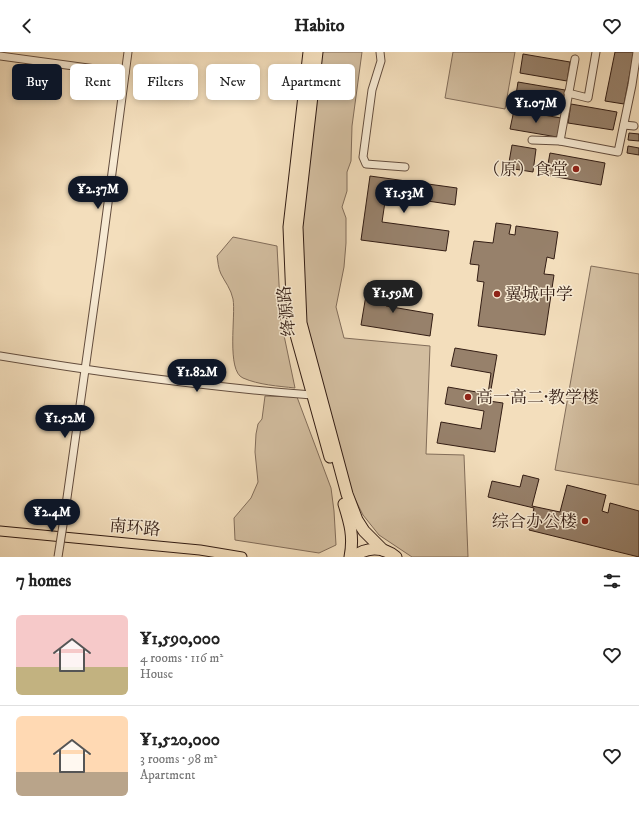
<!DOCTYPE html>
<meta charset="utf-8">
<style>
body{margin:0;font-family:"IM FELL DW Pica","Noto Serif SC",serif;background:#f6f6f6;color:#222;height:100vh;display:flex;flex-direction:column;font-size:15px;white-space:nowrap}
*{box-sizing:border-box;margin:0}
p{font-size:13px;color:#767676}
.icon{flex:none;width:22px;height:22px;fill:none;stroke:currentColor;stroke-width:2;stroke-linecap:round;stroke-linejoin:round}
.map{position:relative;height:505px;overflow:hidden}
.drawer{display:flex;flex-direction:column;background:#fff;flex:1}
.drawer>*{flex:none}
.guide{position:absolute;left:12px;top:12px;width:400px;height:36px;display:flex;gap:8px}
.price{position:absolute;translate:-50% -34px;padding:0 9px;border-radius:14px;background:#111827;color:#fff;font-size:13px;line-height:26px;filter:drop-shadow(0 1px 2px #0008)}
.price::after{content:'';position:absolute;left:50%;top:24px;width:12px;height:9px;margin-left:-6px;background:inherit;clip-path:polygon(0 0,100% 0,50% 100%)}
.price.selected{background:#222;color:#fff}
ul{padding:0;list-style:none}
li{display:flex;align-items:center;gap:12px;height:100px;padding:0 16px}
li+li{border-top:1px solid #e0e0e0}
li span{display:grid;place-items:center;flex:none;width:112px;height:80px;border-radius:6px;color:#555}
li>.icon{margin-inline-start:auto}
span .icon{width:48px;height:48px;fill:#fffc;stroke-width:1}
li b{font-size:17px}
h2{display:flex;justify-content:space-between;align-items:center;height:48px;padding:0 16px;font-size:17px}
.tag{padding:0 14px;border-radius:6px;background:#fff;box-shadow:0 2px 6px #0003;font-size:14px;line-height:36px}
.tag.selected{background:#111827;color:#fff}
header{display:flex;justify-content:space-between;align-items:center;height:52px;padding:0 16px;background:#fff;font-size:18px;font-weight:800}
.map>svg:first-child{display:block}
.green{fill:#d2bd9f;stroke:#826d5a}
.building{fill:#97816b;stroke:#331d14}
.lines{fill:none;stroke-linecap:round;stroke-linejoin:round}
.minor-casing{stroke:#634d3e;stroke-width:9}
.major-casing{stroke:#331d14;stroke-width:11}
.highway-casing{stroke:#331d14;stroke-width:13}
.minor{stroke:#f7ead3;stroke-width:7}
.major{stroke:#f3debc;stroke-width:9}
.highway{stroke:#f3debc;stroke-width:11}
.minor-bridge-casing{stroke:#634d3e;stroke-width:9;stroke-linecap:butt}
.minor-bridge{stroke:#f7ead3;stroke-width:7}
.poi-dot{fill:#8f2418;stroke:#f7ead3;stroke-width:1.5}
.labels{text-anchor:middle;stroke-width:3;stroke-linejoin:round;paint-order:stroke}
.poi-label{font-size:17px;fill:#331d14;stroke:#f7ead3;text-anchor:end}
.street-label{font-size:17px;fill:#331d14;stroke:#f7ead3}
</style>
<header><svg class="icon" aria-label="back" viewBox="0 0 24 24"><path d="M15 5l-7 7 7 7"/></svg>Habito<svg class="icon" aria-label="heart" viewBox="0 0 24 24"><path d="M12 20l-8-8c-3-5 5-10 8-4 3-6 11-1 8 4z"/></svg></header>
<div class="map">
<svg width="639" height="505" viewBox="0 0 639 505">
<rect width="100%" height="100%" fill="#f3debc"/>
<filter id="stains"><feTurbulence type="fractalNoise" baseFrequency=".005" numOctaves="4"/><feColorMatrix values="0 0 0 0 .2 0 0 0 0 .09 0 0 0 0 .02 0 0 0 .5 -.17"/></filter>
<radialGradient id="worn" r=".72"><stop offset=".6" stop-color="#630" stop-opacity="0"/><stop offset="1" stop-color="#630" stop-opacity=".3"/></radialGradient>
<!-- green -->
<g class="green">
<polygon points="321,0 362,0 352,74 351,109 347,120 347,139 342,155 346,166 346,191 344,215 336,255 344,286 430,294 426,402 464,403 468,505 412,505 379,483 363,463 350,437 303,257 300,174"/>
<polygon points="453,0 515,0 505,57 445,46"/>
<path d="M233,185L277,194L281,269L295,336C278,334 259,333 243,326C226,319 236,263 233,247C231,237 225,230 221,222C218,216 218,209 217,204Z"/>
<polygon points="591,214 639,222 639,433 555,418"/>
<polygon points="265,344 297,345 331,436 334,459 336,493 319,501 235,488 234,466 251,446 258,430 255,400 256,382 258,372 262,367"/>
</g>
<!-- building -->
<g class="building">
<polygon points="615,0 634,0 624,52 605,49"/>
<polygon points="523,2 570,10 567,29 520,21"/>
<polygon points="518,30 565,38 562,57 515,49"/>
<polygon points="571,52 617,60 613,78 568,71"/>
<polygon points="514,58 561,66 557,85 510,77"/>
<polygon points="629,81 639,82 639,89 628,88"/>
<polygon points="512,93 536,97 533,120 508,116"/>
<polygon points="628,94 639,96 639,103 627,101"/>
<polygon points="550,101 605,111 601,133 546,123"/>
<polygon points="370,124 457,136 455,153 386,143 382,170 449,179 446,199 361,188"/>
<polygon points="496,171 511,173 509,182 515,183 516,174 558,180 554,207 547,205 544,222 554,223 545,283 478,274 484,230 477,229 479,213 470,212 474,189 493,191"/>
<polygon points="368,231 389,235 386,254 433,262 430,284 361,273"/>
<polygon points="455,296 497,303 489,349 503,351 495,400 437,391 441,370 481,377 484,359 445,352 448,335 488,342 491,321 451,314"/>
<polygon points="523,423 539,427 532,454 560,460 567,433 606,443 602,459 608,461 610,451 639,459 639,505 529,478 534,456 488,445 492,429 520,435"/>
</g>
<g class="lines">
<defs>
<g id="minor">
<polyline points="380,0 381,9 372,38 363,105 366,112 405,115"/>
<polyline points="0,4 125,21"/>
<polyline points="568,41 588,46 596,0"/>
<polyline points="624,73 634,74"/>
<polyline points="532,88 560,89 618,100 632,33 637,0"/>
<polyline points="560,89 575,7"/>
<path d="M0,304C103,321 207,335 312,343"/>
<polyline points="65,460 101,204 128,0"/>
</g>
<polyline id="major" points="0,479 200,498 242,505"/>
<g id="highway">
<polyline points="309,0 289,175 293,272 330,405"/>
<polyline points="317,0 297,175 301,271 347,442 357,468 364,479 383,498"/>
<path d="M344,452C350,471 354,485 350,505"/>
<path d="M353,505C366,495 382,494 396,505"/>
</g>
</defs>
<!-- minor casing -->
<use href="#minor" class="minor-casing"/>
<!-- major casing -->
<use href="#major" class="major-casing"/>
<!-- highway casing -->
<use href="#highway" class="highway-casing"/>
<!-- minor -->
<use href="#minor" class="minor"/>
<!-- major -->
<use href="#major" class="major"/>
<!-- highway -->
<use href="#highway" class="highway"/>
<defs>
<polyline id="minor-bridge" points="58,505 65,460"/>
</defs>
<!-- minor-bridge casing -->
<use href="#minor-bridge" class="minor-bridge-casing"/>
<!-- minor-bridge -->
<use href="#minor-bridge" class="minor-bridge"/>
</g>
<!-- markers -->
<g class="poi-dot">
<circle cx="576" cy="117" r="4"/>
<circle cx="497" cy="242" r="4"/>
<circle cx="468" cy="345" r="4"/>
<circle cx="585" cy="469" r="4"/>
</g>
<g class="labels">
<!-- poi labels -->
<g class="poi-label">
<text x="568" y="123">（原）食堂</text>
<text x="505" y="248" text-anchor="start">翼城中学</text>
<text x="476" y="351" text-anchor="start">高一高二·教学楼</text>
<text x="577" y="475">综合办公楼</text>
</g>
<!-- street labels -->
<g class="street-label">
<text transform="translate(286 259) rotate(-96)" y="6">绛源路</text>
<text transform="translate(135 475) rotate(5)" y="6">南环路</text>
</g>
</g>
<rect width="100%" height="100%" filter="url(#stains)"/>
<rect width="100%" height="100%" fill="url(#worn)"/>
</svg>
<b class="price" style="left:536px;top:72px">¥1.07M</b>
<b class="price" style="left:98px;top:158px">¥2.37M</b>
<b class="price" style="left:404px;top:162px">¥1.53M</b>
<b class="price selected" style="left:393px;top:262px">¥1.59M</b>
<b class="price" style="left:197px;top:341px">¥1.82M</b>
<b class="price" style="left:65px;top:387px">¥1.52M</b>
<b class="price" style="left:52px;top:481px">¥2.4M</b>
<div class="guide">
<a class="tag selected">Buy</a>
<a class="tag">Rent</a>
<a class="tag">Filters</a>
<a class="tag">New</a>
<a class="tag">Apartment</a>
</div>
</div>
<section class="drawer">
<h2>7 homes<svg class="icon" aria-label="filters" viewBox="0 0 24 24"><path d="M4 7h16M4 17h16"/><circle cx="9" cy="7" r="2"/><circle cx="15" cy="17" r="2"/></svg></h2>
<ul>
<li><span style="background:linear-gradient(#f6c9c9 65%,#c2b280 0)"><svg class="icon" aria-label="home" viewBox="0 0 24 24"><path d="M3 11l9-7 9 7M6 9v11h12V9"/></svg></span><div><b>¥1,590,000</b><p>4 rooms · 116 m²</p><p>House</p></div><svg class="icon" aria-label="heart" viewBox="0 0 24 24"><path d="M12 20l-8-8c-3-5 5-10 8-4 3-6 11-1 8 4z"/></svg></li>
<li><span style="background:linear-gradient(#ffd9b3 70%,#b9a48a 0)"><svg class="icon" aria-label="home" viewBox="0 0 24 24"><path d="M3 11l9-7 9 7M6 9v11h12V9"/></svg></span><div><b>¥1,520,000</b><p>3 rooms · 98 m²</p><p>Apartment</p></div><svg class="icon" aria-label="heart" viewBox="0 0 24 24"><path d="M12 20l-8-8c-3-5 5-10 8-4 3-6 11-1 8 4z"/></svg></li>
</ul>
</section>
